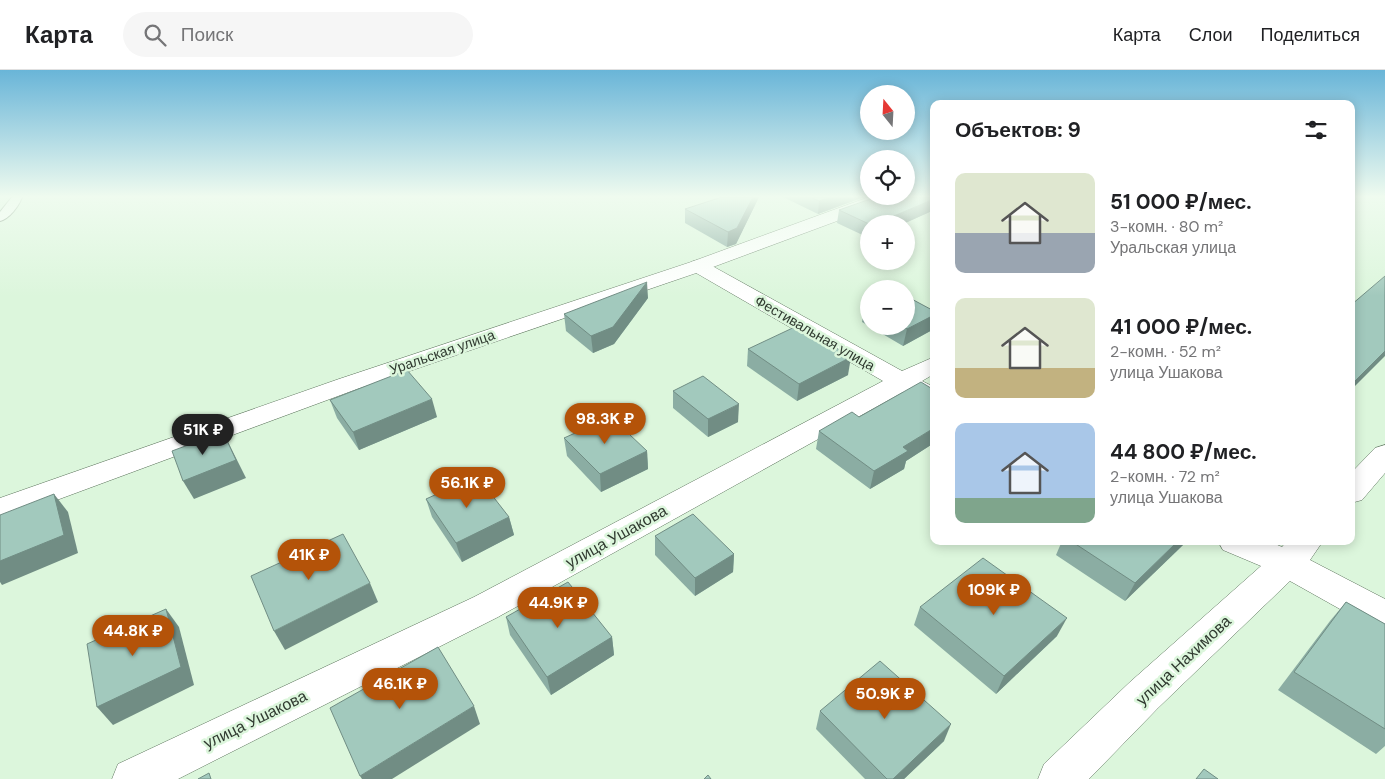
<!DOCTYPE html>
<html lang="ru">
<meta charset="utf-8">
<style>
body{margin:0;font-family:"DM Sans",sans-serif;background:#f6f6f6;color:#202124;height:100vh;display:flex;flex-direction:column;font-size:19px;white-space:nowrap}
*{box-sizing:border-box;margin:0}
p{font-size:16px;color:#757577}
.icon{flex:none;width:28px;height:28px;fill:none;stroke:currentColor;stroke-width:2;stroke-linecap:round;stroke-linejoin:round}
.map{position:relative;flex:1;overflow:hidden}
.drawer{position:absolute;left:930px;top:30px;width:425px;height:445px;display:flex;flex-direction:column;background:#fff;border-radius:10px;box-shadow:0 2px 12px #0003}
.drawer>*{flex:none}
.needle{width:32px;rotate:342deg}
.controls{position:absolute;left:860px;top:15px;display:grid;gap:10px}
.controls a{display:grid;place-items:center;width:55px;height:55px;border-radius:50%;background:#fff;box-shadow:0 2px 12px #0003;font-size:25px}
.price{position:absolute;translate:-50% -42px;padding:0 11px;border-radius:18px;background:#b45309;color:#fff;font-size:16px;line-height:32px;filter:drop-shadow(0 1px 2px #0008)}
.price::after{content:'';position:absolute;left:50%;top:30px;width:15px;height:11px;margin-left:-8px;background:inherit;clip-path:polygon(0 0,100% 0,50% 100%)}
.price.selected{background:#222;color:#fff}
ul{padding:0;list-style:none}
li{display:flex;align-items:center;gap:15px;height:125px;padding:0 25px}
li span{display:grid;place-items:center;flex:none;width:140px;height:100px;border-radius:10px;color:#555}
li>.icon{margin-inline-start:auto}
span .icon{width:60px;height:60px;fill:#fffc;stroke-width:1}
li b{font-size:21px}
h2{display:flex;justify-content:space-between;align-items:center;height:60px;padding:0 25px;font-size:21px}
header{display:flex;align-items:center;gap:30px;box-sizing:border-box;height:70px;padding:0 25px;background:#fff;border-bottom:1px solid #e0e0e0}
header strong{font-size:24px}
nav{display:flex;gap:28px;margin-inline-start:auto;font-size:18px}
.search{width:350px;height:45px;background:#f6f6f6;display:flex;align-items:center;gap:12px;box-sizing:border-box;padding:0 18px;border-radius:28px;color:#757577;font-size:19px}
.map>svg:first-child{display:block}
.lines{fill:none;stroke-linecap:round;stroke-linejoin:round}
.lane-casing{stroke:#5e755e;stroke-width:2}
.street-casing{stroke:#5e755e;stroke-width:1}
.secondary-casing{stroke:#5e755e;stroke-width:1}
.lane{fill:#fff;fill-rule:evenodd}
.street{fill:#fff;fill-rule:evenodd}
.secondary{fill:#fff;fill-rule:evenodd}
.wall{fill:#8bada3}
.shaded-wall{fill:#718d84}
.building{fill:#a2c9bd;stroke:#718d84}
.labels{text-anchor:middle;stroke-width:5;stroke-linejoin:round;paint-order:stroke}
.street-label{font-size:14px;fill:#303a30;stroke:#dcf6dc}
.near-street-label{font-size:16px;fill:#303a30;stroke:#dcf6dc}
</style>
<header>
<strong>Карта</strong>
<div class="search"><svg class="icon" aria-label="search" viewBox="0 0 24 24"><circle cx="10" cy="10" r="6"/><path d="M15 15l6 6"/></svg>Поиск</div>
<nav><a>Карта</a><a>Слои</a><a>Поделиться</a></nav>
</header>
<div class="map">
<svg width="1385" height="709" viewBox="0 0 1385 709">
<rect width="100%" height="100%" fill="#dcf6dc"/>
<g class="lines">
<defs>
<path id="lane" d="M12,127H22C19,136 9,149 0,151V142Z"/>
<g id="street">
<polygon points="698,190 705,192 902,301 934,287 934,304 922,311 934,317 934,335 903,322 498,547 178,709 112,709 118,694 474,527 883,311 691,200 688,196 691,192"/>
<polygon points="1385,375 1385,403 1362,430 1351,433 1351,403 1375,378"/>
<polygon points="1218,471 1268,471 1282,477 1287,471 1323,471 1310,490 1385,529 1385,561 1372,557 1290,511 1158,638 1089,709 1038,709 1044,694 1130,612 1261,496 1223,480"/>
</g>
<polygon id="secondary" points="869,127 894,127 891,131 705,200 357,319 0,451 0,428 339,309 691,192"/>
</defs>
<!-- lane casing -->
<use href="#lane" class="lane-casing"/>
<!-- street casing -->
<use href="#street" class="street-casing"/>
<!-- secondary casing -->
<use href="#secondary" class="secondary-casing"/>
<!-- lane -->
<use href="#lane" class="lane"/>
<!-- street -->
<use href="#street" class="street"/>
<!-- secondary -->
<use href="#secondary" class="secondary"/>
</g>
<!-- wall -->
<g class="wall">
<polygon points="783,127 864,127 818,144"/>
<polygon points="934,127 934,140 903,154 869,154 869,168 837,153 839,140"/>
<polygon points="758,129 736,174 727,177 685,153 685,139"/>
<polygon points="648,228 614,274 593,283 566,261 564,244"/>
<polygon points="869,234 869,256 862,252 865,236"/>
<polygon points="934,241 934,259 903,276 869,256 906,256"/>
<polygon points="748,279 848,305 797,331 747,296"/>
<polygon points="673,321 738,352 708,367 673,338"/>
<polygon points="330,330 437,347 359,380 337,348"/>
<polygon points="859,347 934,373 906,391 904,399 870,419 816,379 819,361"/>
<polygon points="564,368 647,381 648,399 601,422 567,386"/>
<polygon points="426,429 509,447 514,465 462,492 432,447"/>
<polygon points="655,466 734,484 733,502 695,526 655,485"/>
<polygon points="1062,471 1185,471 1183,475 1125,531 1056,485"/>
<polygon points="1346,532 1385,554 1385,676 1376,684 1278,620 1330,551"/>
<polygon points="920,537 1057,566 996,624 914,555"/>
<polygon points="506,547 612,567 614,585 551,625 510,565"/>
<polygon points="820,641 944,671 904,709 865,709 816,659"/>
</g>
<!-- shaded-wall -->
<g class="shaded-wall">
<polygon points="753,127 759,127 758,129 736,174 727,177 728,162"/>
<polygon points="831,127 864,127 818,144 819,131"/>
<polygon points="934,129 934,140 903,154 875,154"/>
<polygon points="647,212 648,228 614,274 593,283 591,266"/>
<polygon points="934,245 934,259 903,276 907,259"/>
<polygon points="1385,281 1385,286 1351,320 1351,315"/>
<polygon points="851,287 848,305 797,331 799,314"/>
<polygon points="432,329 437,347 359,380 353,362"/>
<polygon points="739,334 738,352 708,367 708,349"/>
<polygon points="934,358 934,373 906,391 904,399 870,419 874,401 903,377"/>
<polygon points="223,362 246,408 194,429 183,411"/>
<polygon points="647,381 648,399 601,422 600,404"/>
<polygon points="54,424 68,442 78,483 2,515 0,512 0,491"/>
<polygon points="509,447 514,465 462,492 456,473"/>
<polygon points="1178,471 1185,471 1183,475 1125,531 1135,513"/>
<polygon points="734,484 733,502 695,526 695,508"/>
<polygon points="370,513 378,532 285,580 274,561"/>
<polygon points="166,539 179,557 194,615 113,655 97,637"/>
<polygon points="1067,548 1057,566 996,624 1004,606"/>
<polygon points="612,567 614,585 551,625 547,607"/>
<polygon points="474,636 480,654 392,709 362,709 360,706"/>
<polygon points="951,654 944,671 904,709 893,709"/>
</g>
<!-- building -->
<g class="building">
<polygon points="722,127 753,127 737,158 728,162 685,139"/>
<polygon points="810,127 831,127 819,131"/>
<polygon points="876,127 934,127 934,129 875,154 869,154 839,140"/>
<polygon points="1385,206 1385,281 1351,315 1351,235"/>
<polygon points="647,212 613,257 591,266 564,244"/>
<polygon points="906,226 934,241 934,245 907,259 902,256 906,256"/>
<polygon points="869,234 869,238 865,236"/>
<polygon points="799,255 851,287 799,314 748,279"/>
<polygon points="407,300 432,329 353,362 330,330"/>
<polygon points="703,306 739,334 708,349 673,321"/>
<polygon points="921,312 934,320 934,358 903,377 908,381 874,401 819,361 852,342 859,347"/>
<polygon points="611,347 647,381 600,404 564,368"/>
<polygon points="223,362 236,390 183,411 172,381"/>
<polygon points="477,406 509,447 456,473 426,429"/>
<polygon points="54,424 64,465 0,491 0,445"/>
<polygon points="693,444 734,484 695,508 655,466"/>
<polygon points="343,464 370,513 274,561 251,506"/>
<polygon points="1071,471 1178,471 1135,513"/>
<polygon points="983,488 1067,548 1004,606 920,537"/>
<polygon points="568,512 612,567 547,607 506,547"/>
<polygon points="1346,532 1385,554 1385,659 1294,602"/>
<polygon points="166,539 181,597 97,637 87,574"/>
<polygon points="438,577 474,636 360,706 330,638"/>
<polygon points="880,591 951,654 893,709 887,709 820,641"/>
<polygon points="1204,699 1218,709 1196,709"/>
<polygon points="209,703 211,709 198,709"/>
<polygon points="708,705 711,709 704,709"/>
</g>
<!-- sky -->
<linearGradient id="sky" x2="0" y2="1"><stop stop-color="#69b5d8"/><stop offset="0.56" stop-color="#effbef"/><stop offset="1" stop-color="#effbef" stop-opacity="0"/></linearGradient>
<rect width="1385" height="226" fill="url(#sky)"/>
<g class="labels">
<!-- street labels -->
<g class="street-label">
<text transform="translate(815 263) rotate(30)" y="5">Фестивальная улица</text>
<text transform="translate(442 282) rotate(-19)" y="5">Уральская улица</text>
</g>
<!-- near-street labels -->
<g class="near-street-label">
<text transform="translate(616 466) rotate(-29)" y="6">улица Ушакова</text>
<text transform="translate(1183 590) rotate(-43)" y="6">улица Нахимова</text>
<text transform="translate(255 649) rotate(-26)" y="6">улица Ушакова</text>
</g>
</g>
</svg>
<div class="controls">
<a><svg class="needle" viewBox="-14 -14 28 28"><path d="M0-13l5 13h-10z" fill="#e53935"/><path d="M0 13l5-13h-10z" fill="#757577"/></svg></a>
<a><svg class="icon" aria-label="locate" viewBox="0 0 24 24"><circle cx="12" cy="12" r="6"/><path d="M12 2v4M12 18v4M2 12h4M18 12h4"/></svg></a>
<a>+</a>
<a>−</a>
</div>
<b class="price" style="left:605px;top:375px">98.3K ₽</b>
<b class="price selected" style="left:203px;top:386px">51K ₽</b>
<b class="price" style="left:467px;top:439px">56.1K ₽</b>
<b class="price" style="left:309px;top:511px">41K ₽</b>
<b class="price" style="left:994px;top:546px">109K ₽</b>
<b class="price" style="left:558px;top:559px">44.9K ₽</b>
<b class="price" style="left:133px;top:587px">44.8K ₽</b>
<b class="price" style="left:400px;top:640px">46.1K ₽</b>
<b class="price" style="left:885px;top:650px">50.9K ₽</b>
<section class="drawer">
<h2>Объектов: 9<svg class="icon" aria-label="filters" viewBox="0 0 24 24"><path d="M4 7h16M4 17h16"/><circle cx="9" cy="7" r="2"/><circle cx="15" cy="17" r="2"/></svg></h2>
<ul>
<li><span style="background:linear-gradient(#dfe7d0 60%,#9aa5b1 0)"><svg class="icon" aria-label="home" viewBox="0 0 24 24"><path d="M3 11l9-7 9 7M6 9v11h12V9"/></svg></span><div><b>51 000 ₽/мес.</b><p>3-комн. · 80 m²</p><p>Уральская улица</p></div></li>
<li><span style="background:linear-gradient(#dfe7d0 70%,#c2b280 0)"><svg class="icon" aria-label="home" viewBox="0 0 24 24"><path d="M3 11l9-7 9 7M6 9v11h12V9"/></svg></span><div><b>41 000 ₽/мес.</b><p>2-комн. · 52 m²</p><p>улица Ушакова</p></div></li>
<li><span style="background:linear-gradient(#a9c7e8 75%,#7fa58c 0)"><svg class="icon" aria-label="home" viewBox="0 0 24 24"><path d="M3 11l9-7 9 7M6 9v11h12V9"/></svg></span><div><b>44 800 ₽/мес.</b><p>2-комн. · 72 m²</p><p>улица Ушакова</p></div></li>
</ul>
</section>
</div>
